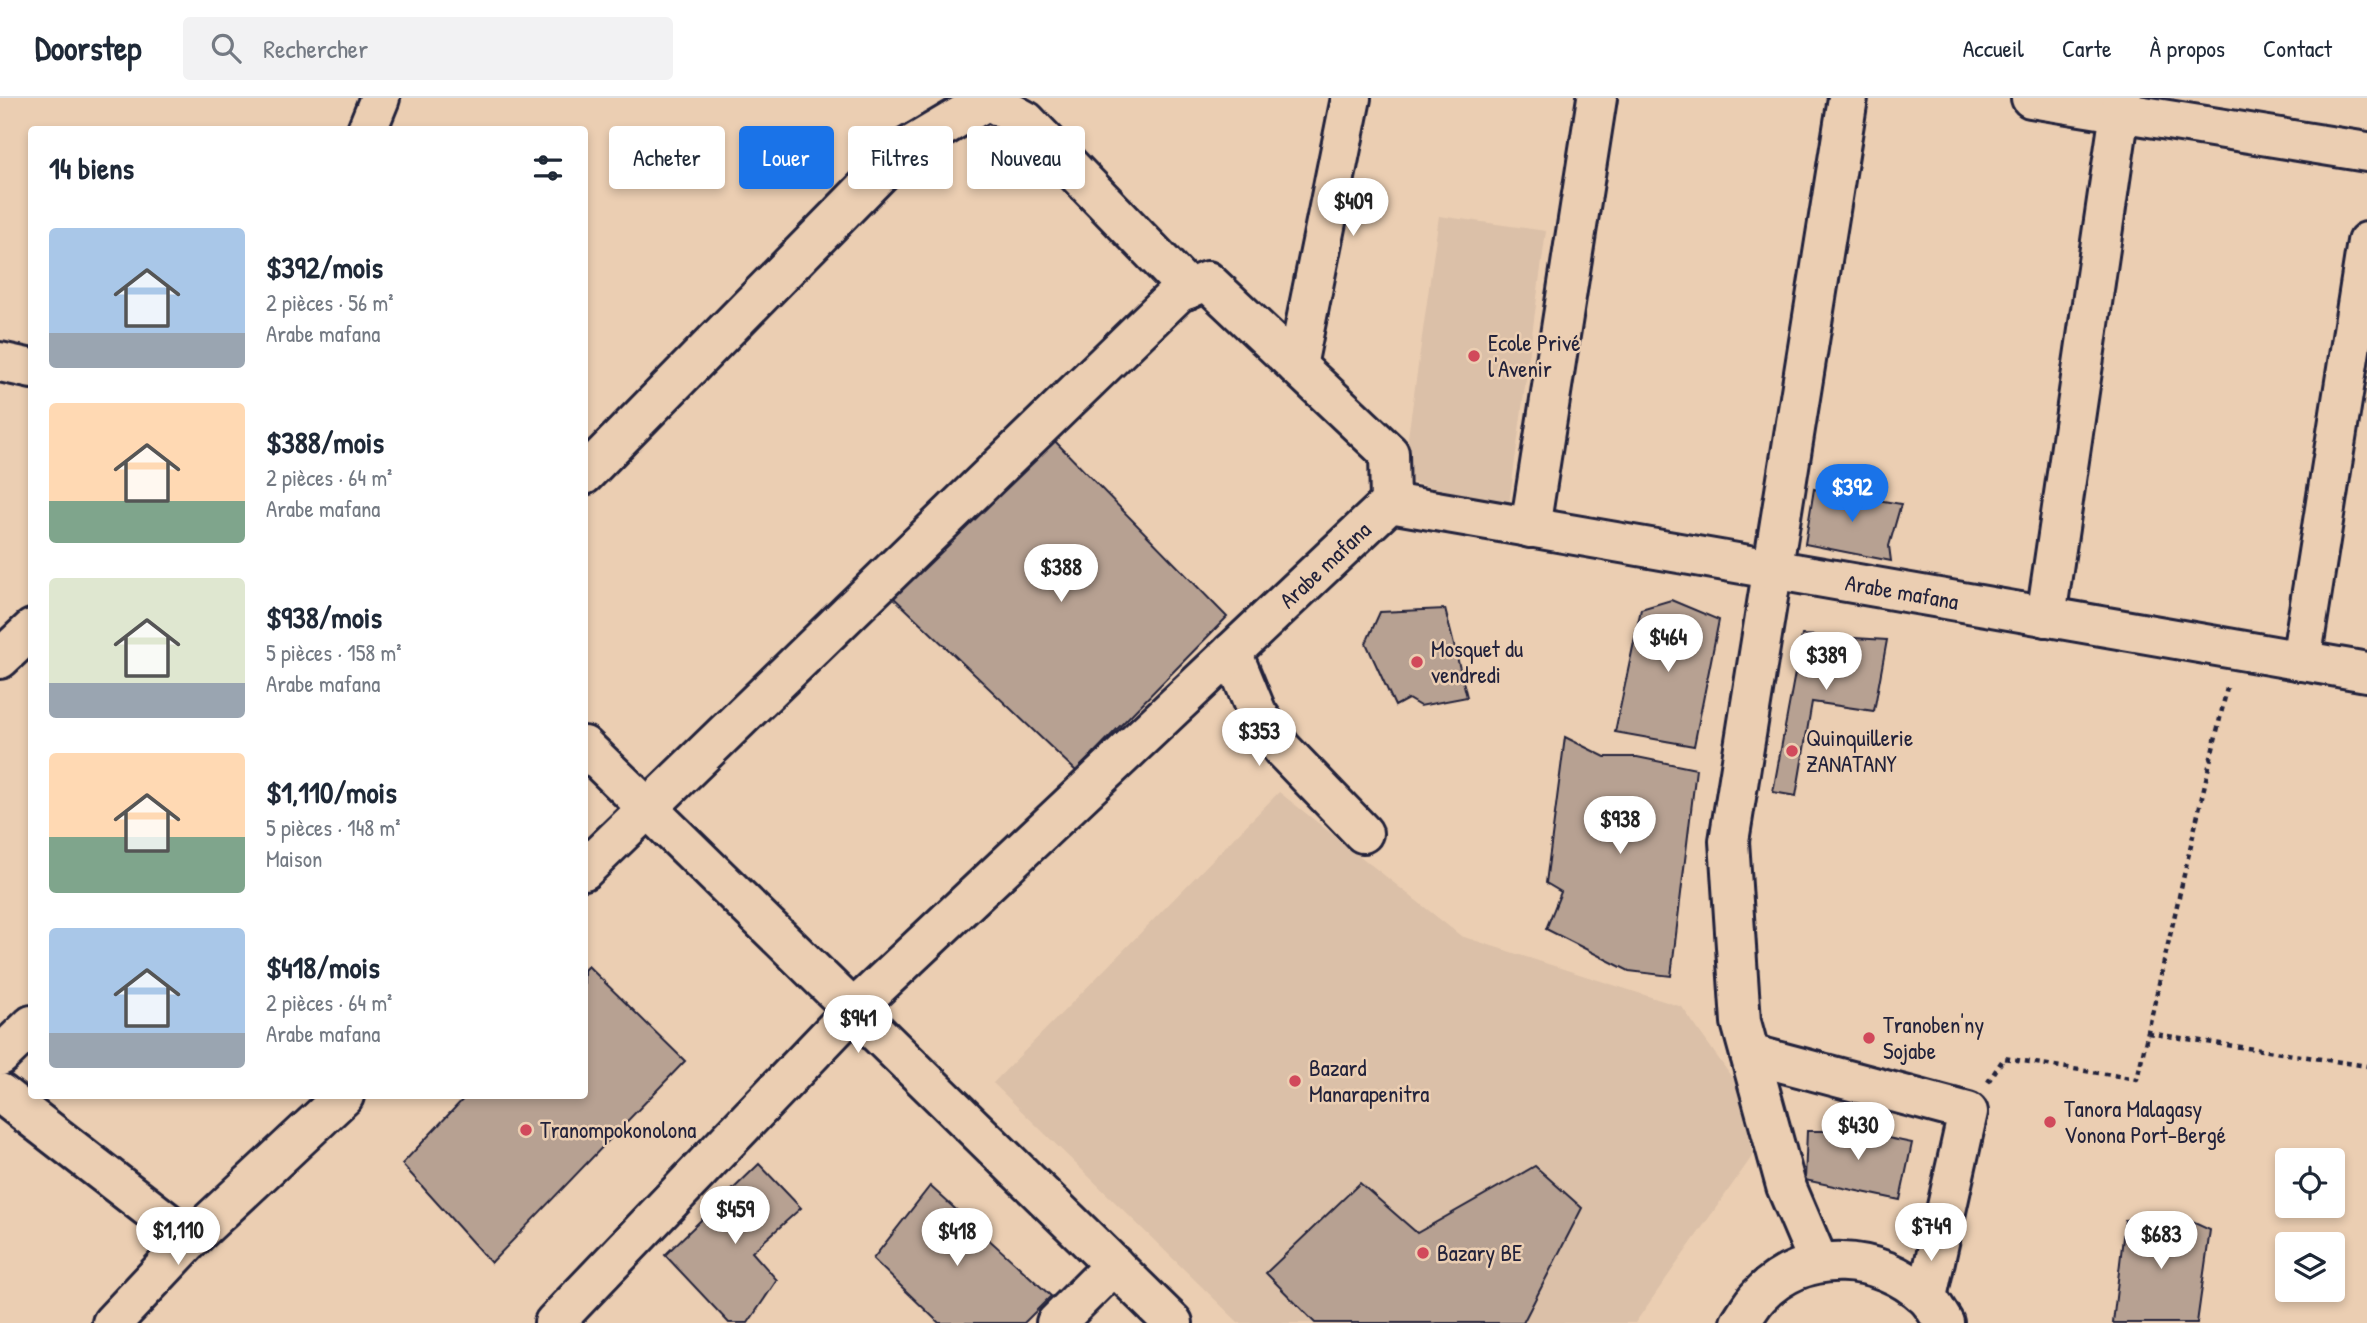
<!DOCTYPE html>
<html lang="fr">
<meta charset="utf-8">
<style>
body{margin:0;font-family:"Patrick Hand",sans-serif;background:#f2f2f3;color:#1f2937;height:100vh;display:flex;flex-direction:column;font-size:26px;white-space:nowrap}
*{box-sizing:border-box;margin:0}
p{font-size:23px;color:#747a83}
.icon{flex:none;width:38px;height:38px;fill:none;stroke:currentColor;stroke-width:2;stroke-linecap:round;stroke-linejoin:round}
.map{position:relative;flex:1;overflow:hidden}
.side{position:absolute;left:28px;top:28px;width:560px;height:973px;display:flex;flex-direction:column;background:#fff;border-radius:7px;box-shadow:0 4px 10px #0003}
.side>*{flex:none}
.banner{position:absolute;left:609px;top:28px;width:665px;height:63px;display:flex;gap:14px}
.tools{position:absolute;left:2275px;top:1050px;display:grid;gap:14px}
.tools a{display:grid;place-items:center;width:70px;height:70px;border-radius:7px;background:#fff;box-shadow:0 4px 10px #0003;font-size:35px}
.price{position:absolute;translate:-50% -60px;padding:0 16px;border-radius:24px;background:#fff;color:#222;font-size:23px;line-height:46px;filter:drop-shadow(0 2px 4px #0008)}
.price::after{content:'';position:absolute;left:50%;top:42px;width:21px;height:16px;margin-left:-10px;background:inherit;clip-path:polygon(0 0,100% 0,50% 100%)}
.price.active{background:#1a73e8;color:#fff}
ul{padding:0;list-style:none}
li{display:flex;align-items:center;gap:21px;height:175px;padding:0 21px}
li span{display:grid;place-items:center;flex:none;width:196px;height:140px;border-radius:7px;color:#555}
li>.icon{margin-inline-start:auto}
span .icon{width:84px;height:84px;fill:#fffc;stroke-width:1}
li b{font-size:30px}
h2{display:flex;justify-content:space-between;align-items:center;height:84px;padding:0 21px;font-size:30px}
.tag{padding:0 24px;border-radius:7px;background:#fff;box-shadow:0 4px 10px #0003;font-size:24px;line-height:63px}
.tag.active{background:#1a73e8;color:#fff}
header{display:flex;align-items:center;gap:42px;box-sizing:border-box;height:98px;padding:0 35px;background:#fff;border-bottom:2px solid #e0e1e3}
header strong{font-size:33px}
nav{display:flex;gap:38px;margin-inline-start:auto;font-size:24px}
.search{width:490px;height:63px;background:#f2f2f3;display:flex;align-items:center;gap:18px;box-sizing:border-box;padding:0 24px;border-radius:7px;color:#747a83;font-size:26px}
.map>svg:first-child{display:block}
.built{fill:#dbc0a8}
.building{fill:#b7a192;stroke:#22223b;stroke-width:2}
.lines{fill:none;stroke-linecap:round;stroke-linejoin:round}
.street-casing{stroke:#22223b;stroke-width:44}
.path{stroke:#22223b;stroke-width:4.5;stroke-dasharray:5 5;stroke-linecap:butt}
.street{stroke:#ebceb2;stroke-width:38}
.poi-dot{fill:#d1495b;stroke:#ebceb2;stroke-width:2.5}
.labels{text-anchor:middle;stroke-width:5;stroke-linejoin:round;paint-order:stroke}
.poi-label{font-size:23px;fill:#22223b;stroke:#ebceb2;text-anchor:start}
.street-label{font-size:23px;fill:#22223b;stroke:#ebceb2}
</style>
<header>
<strong>Doorstep</strong>
<div class="search"><svg class="icon" aria-label="search" viewBox="0 0 24 24"><circle cx="10" cy="10" r="6"/><path d="M15 15l6 6"/></svg>Rechercher</div>
<nav><a>Accueil</a><a>Carte</a><a>À propos</a><a>Contact</a></nav>
</header>
<div class="map">
<svg width="2367" height="1225" viewBox="0 0 2367 1225">
<rect width="100%" height="100%" fill="#ebceb2"/>
<filter id="ink" filterUnits="userSpaceOnUse"><feTurbulence type="fractalNoise" baseFrequency=".0143" numOctaves="2"/><feDisplacementMap in="SourceGraphic" scale="14" xChannelSelector="R" yChannelSelector="G"/><feConvolveMatrix kernelMatrix="1 2 1 2 8 2 1 2 1" color-interpolation-filters="sRGB"/></filter>
<g filter="url(#ink)">
<!-- built -->
<g class="built">
<polygon points="1439,118 1546,133 1509,407 1402,382"/>
<polygon points="1279,694 1461,838 1682,909 1770,1033 1635,1225 1239,1225 993,985"/>
</g>
<!-- building -->
<g class="building">
<polygon points="1049,337 1227,519 1076,673 893,499"/>
<polygon points="1814,391 1901,406 1889,448 1891,463 1805,446"/>
<polygon points="1671,502 1719,522 1694,648 1615,634 1641,511"/>
<polygon points="1445,511 1467,599 1420,608 1408,601 1395,608 1366,545 1380,514"/>
<polygon points="1802,537 1887,542 1874,613 1812,604 1796,698 1773,694"/>
<polygon points="1565,639 1605,659 1637,659 1696,671 1671,878 1629,873 1546,831 1561,794 1546,785"/>
<polygon points="588,868 685,963 491,1165 402,1066 466,998 584,998 584,872"/>
<polygon points="1807,1033 1854,1033 1912,1045 1900,1102 1805,1082"/>
<polygon points="759,1066 801,1110 752,1154 777,1182 748,1225 729,1225 665,1157"/>
<polygon points="1535,1068 1582,1110 1523,1225 1315,1225 1266,1175 1360,1085 1417,1135"/>
<polygon points="930,1088 1051,1198 1024,1225 939,1225 873,1161"/>
<polygon points="2177,1117 2210,1132 2197,1225 2113,1225 2125,1122"/>
</g>
<g class="lines">
<defs>
<g id="street">
<polyline points="2031,0 2367,54"/>
<polyline points="367,32 380,0"/>
<polyline points="0,264 32,271"/>
<polyline points="1297,268 1351,0"/>
<polyline points="584,377 902,53 988,2 1026,23 1188,191"/>
<polyline points="1530,430 1597,0"/>
<polyline points="2046,519 2122,0"/>
<polyline points="1232,554 1257,615 1282,651 1363,735"/>
<polyline points="0,561 32,531"/>
<polyline points="2301,563 2367,144"/>
<polyline points="584,648 1173,1225"/>
<polyline points="584,772 1178,195 1207,183 1389,355 1390,405"/>
<polyline points="1750,956 1968,1014 1927,1199"/>
<polyline points="0,958 32,927"/>
<polyline points="0,995 190,1142 344,998"/>
<polyline points="1818,1163 1786,1088 1741,924 1729,743 1848,0"/>
<polyline points="112,1225 190,1142"/>
<polyline points="554,1225 854,911 1390,405 2367,574"/>
<polyline points="1056,1225 1114,1167"/>
<path d="M1740,1225C1746,1216 1752,1205 1759,1198C1804,1150 1879,1155 1925,1198C1933,1205 1938,1216 1944,1225"/>
</g>
</defs>
<!-- street casing -->
<use href="#street" class="street-casing"/>
<!-- path -->
<g class="path">
<polyline points="2148,935 2367,968"/>
<polyline points="1988,984 2004,960 2137,981 2227,590"/>
</g>
<!-- street -->
<use href="#street" class="street"/>
</g>
</g>
<!-- markers -->
<g class="poi-dot">
<circle cx="1474" cy="258" r="7"/>
<circle cx="1417" cy="564" r="7"/>
<circle cx="1792" cy="653" r="7"/>
<circle cx="1869" cy="940" r="7"/>
<circle cx="1295" cy="983" r="7"/>
<circle cx="2050" cy="1024" r="7"/>
<circle cx="526" cy="1032" r="7"/>
<circle cx="1423" cy="1155" r="7"/>
</g>
<g class="labels">
<!-- poi labels -->
<g class="poi-label">
<text x="1488" y="253">Ecole Privé<tspan x="1488" dy="26">l'Avenir</tspan></text>
<text x="1431" y="559">Mosquet du<tspan x="1431" dy="26">vendredi</tspan></text>
<text x="1806" y="648">Quinquillerie<tspan x="1806" dy="26">ZANATANY</tspan></text>
<text x="1883" y="935">Tranoben'ny<tspan x="1883" dy="26">Sojabe</tspan></text>
<text x="1309" y="978">Bazard<tspan x="1309" dy="26">Manarapenitra</tspan></text>
<text x="2064" y="1019">Tanora Malagasy<tspan x="2064" dy="26">Vonona Port-Bergé</tspan></text>
<text x="540" y="1040">Tranompokonolona</text>
<text x="1437" y="1163">Bazary BE</text>
</g>
<!-- street labels -->
<g class="street-label">
<text transform="translate(1325 467) rotate(-43)" y="8">Arabe mafana</text>
<text transform="translate(1902 494) rotate(10)" y="8">Arabe mafana</text>
</g>
</g>
</svg>
<div class="tools">
<a><svg class="icon" aria-label="locate" viewBox="0 0 24 24"><circle cx="12" cy="12" r="6"/><path d="M12 2v4M12 18v4M2 12h4M18 12h4"/></svg></a>
<a><svg class="icon" aria-label="layers" viewBox="0 0 24 24"><path d="M12 4l9 5-9 5-9-5zM3 14l9 5 9-5"/></svg></a>
</div>
<b class="price" style="left:1353px;top:140px">$409</b>
<b class="price active" style="left:1852px;top:426px">$392</b>
<b class="price" style="left:1061px;top:506px">$388</b>
<b class="price" style="left:1668px;top:576px">$464</b>
<b class="price" style="left:1826px;top:594px">$389</b>
<b class="price" style="left:1259px;top:670px">$353</b>
<b class="price" style="left:1620px;top:758px">$938</b>
<b class="price" style="left:858px;top:957px">$941</b>
<b class="price" style="left:1858px;top:1064px">$430</b>
<b class="price" style="left:735px;top:1148px">$459</b>
<b class="price" style="left:1931px;top:1165px">$749</b>
<b class="price" style="left:178px;top:1169px">$1,110</b>
<b class="price" style="left:957px;top:1170px">$418</b>
<b class="price" style="left:2161px;top:1173px">$683</b>
<div class="banner">
<a class="tag">Acheter</a>
<a class="tag active">Louer</a>
<a class="tag">Filtres</a>
<a class="tag">Nouveau</a>
</div>
<section class="side">
<h2>14 biens<svg class="icon" aria-label="filters" viewBox="0 0 24 24"><path d="M4 7h16M4 17h16"/><circle cx="9" cy="7" r="2"/><circle cx="15" cy="17" r="2"/></svg></h2>
<ul>
<li><span style="background:linear-gradient(#a9c7e8 75%,#9aa5b1 0)"><svg class="icon" aria-label="home" viewBox="0 0 24 24"><path d="M3 11l9-7 9 7M6 9v11h12V9"/></svg></span><div><b>$392/mois</b><p>2 pièces · 56 m²</p><p>Arabe mafana</p></div></li>
<li><span style="background:linear-gradient(#ffd9b3 70%,#7fa58c 0)"><svg class="icon" aria-label="home" viewBox="0 0 24 24"><path d="M3 11l9-7 9 7M6 9v11h12V9"/></svg></span><div><b>$388/mois</b><p>2 pièces · 64 m²</p><p>Arabe mafana</p></div></li>
<li><span style="background:linear-gradient(#dfe7d0 75%,#9aa5b1 0)"><svg class="icon" aria-label="home" viewBox="0 0 24 24"><path d="M3 11l9-7 9 7M6 9v11h12V9"/></svg></span><div><b>$938/mois</b><p>5 pièces · 158 m²</p><p>Arabe mafana</p></div></li>
<li><span style="background:linear-gradient(#ffd9b3 60%,#7fa58c 0)"><svg class="icon" aria-label="home" viewBox="0 0 24 24"><path d="M3 11l9-7 9 7M6 9v11h12V9"/></svg></span><div><b>$1,110/mois</b><p>5 pièces · 148 m²</p><p>Maison</p></div></li>
<li><span style="background:linear-gradient(#a9c7e8 75%,#9aa5b1 0)"><svg class="icon" aria-label="home" viewBox="0 0 24 24"><path d="M3 11l9-7 9 7M6 9v11h12V9"/></svg></span><div><b>$418/mois</b><p>2 pièces · 64 m²</p><p>Arabe mafana</p></div></li>
</ul>
</section>
</div>
